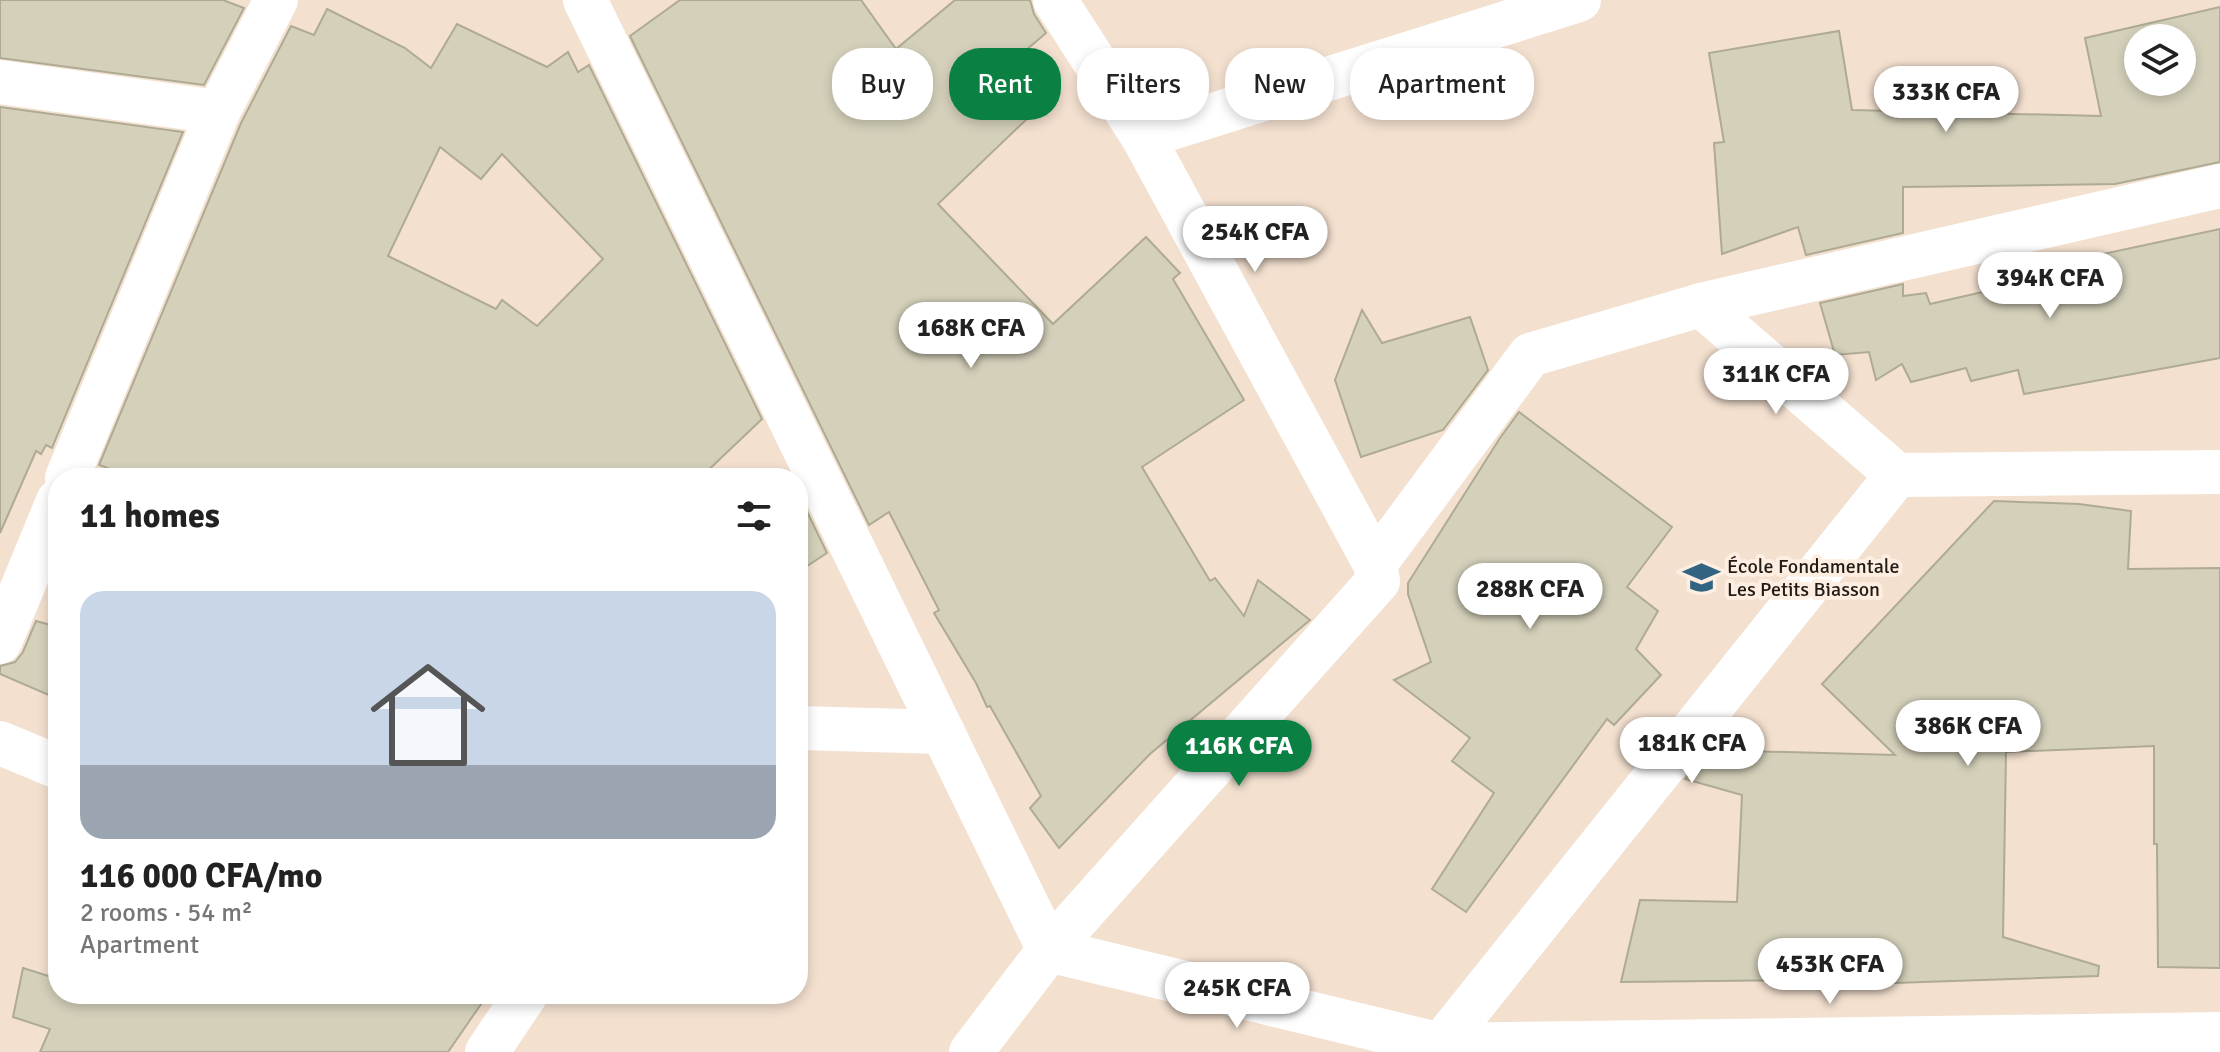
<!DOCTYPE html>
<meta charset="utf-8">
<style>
body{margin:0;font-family:Signika,sans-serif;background:#f2f2f2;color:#222;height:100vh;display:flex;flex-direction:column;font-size:30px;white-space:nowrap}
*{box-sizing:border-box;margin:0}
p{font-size:26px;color:#767676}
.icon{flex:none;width:44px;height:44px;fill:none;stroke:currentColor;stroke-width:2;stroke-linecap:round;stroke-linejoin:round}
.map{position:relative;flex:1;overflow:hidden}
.drawer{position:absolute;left:48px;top:468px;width:760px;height:536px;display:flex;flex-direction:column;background:#fff;border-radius:32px;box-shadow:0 4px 12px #0003}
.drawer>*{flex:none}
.hud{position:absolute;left:832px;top:48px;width:760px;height:72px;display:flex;gap:16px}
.controls{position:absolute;left:2124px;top:24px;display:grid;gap:16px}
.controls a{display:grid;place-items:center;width:72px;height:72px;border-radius:50%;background:#fff;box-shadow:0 4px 12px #0003;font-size:40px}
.price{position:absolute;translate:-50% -68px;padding:0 18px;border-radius:28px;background:#fff;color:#222;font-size:26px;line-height:52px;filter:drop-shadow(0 2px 4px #0008)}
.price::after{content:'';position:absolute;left:50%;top:48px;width:24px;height:18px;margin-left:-12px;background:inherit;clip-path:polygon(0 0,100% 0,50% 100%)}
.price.on{background:#0b8043;color:#fff}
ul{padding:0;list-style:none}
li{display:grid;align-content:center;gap:16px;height:424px;padding:0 32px}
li+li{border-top:2px solid #e0e0e0}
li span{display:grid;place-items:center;height:248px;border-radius:24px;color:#555}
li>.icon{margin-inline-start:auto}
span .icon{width:144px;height:144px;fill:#fffc;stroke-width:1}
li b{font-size:34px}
h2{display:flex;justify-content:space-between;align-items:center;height:96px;padding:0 32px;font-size:34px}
.tag{padding:0 28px;border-radius:32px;background:#fff;box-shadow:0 4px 12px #0003;font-size:28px;line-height:72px}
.tag.on{background:#0b8043;color:#fff}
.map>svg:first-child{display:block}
.building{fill:#d4d0ba;stroke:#aeaa94;stroke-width:2;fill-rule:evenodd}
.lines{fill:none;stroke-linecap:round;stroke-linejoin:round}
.minor{stroke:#fff;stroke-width:44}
.labels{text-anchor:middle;stroke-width:8;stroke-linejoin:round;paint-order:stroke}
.poi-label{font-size:20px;fill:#211b15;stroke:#feeee1;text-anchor:start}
</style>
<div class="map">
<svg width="2220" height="1052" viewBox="0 0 2220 1052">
<rect width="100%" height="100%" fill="#f3e0cf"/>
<!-- building -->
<g class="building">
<polygon points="0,0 223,0 244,8 204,85 0,58"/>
<polygon points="680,0 861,0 896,49 955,0 1030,0 1034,14 1046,33 1025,51 1053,94 938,204 1053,324 1146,237 1180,273 1173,279 1244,400 1142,467 1210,581 1215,578 1244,616 1258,580 1310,620 1150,754 1059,848 1030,808 1041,796 990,706 987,707 976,683 934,613 939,610 889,512 869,525 630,36"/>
<path d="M2220,7V162L2115,184L1903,187V233L1806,255L1798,227L1722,254L1714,143L1724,142L1709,53L1839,31L1852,110L2101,116L2085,38ZM2138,38H2182V82H2138Z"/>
<path d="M327,9L405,48L431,68L457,24L547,67L568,52L578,72L589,65L762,419L700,478H134L99,465L241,123L291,26L314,35ZM440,147L481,179L502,154L603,259L537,326L502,300L496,309L388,256Z"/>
<polygon points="0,107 183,132 52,448 46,445 41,454 36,451 0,533"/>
<polygon points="2220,229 2220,358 2024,394 2018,370 1971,381 1966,368 1911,382 1902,364 1876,380 1869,352 1835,355 1820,303 1903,284 1903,296 1926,293 1930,304 2022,283 2019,272"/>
<polygon points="1362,310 1382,343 1470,317 1488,370 1443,430 1361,457 1335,380"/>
<polygon points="1519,412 1672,527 1627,587 1658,611 1636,649 1661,675 1614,725 1607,719 1466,912 1432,889 1494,793 1452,761 1470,738 1394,680 1431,662 1408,594 1408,583 1500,438"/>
<polygon points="798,493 827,553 798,572"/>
<polygon points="1994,501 2079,504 2131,511 2128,569 2220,568 2220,968 2158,967 2157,844 2154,844 2154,746 2006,752 2003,937 2099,966 2098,976 1806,986 1806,980 1621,982 1640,900 1737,902 1742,795 1685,779 1708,750 1895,755 1822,684"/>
<polygon points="36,621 58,627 58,699 0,674 0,666 15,662 23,652"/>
<polygon points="23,968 58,979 58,994 488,994 448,1052 40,1052 50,1029 13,1017"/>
</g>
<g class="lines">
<!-- minor -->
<g class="minor">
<polyline points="585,0 1049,950"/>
<polyline points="0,82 218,112"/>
<polyline points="1143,137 1579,0"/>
<polyline points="1701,305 1897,475 2220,472"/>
<polyline points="67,478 218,112 276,0"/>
<polyline points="1375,564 1530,355 1701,305 2220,186"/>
<polyline points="0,642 58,501"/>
<polyline points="798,728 943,732"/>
<polyline points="0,743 58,767"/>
<polyline points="1049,950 1441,1045 2220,1034"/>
<polyline points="487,1052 526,994"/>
<polyline points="971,1052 1049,950 1378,581 1375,564 1143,137 1055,0"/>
<polyline points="1435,1052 1897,475"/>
</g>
</g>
<!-- icons -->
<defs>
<symbol id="school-bare" viewBox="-9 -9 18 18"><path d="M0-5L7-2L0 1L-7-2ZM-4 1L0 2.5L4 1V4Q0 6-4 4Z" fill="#306480" stroke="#feeee1" stroke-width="2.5" paint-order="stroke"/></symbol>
</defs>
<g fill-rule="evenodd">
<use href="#school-bare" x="1676" y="552" width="51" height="51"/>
</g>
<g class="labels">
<!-- poi labels -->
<g class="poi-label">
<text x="1727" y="573">École Fondamentale<tspan x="1727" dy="23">Les Petits Biasson</tspan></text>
</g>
</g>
</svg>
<div class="controls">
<a><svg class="icon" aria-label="layers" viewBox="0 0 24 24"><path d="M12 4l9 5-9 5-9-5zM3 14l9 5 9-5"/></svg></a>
</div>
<b class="price" style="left:1946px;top:134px">333K CFA</b>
<b class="price" style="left:1255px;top:274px">254K CFA</b>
<b class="price" style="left:2050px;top:320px">394K CFA</b>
<b class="price" style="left:971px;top:370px">168K CFA</b>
<b class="price" style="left:1776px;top:416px">311K CFA</b>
<b class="price" style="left:1530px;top:631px">288K CFA</b>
<b class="price" style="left:1968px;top:768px">386K CFA</b>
<b class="price" style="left:1692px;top:785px">181K CFA</b>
<b class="price on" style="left:1239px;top:788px">116K CFA</b>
<b class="price" style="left:1830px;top:1006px">453K CFA</b>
<b class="price" style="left:1237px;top:1030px">245K CFA</b>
<div class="hud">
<a class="tag">Buy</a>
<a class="tag on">Rent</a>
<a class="tag">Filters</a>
<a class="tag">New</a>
<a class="tag">Apartment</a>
</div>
<section class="drawer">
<h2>11 homes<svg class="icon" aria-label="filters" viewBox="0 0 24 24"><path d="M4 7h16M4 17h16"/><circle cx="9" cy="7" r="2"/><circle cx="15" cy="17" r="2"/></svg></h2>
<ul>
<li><span style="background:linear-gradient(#c9d6e8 70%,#9aa5b1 0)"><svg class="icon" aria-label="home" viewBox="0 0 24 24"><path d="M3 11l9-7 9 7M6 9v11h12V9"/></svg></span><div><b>116 000 CFA/mo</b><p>2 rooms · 54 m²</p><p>Apartment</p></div></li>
</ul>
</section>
</div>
